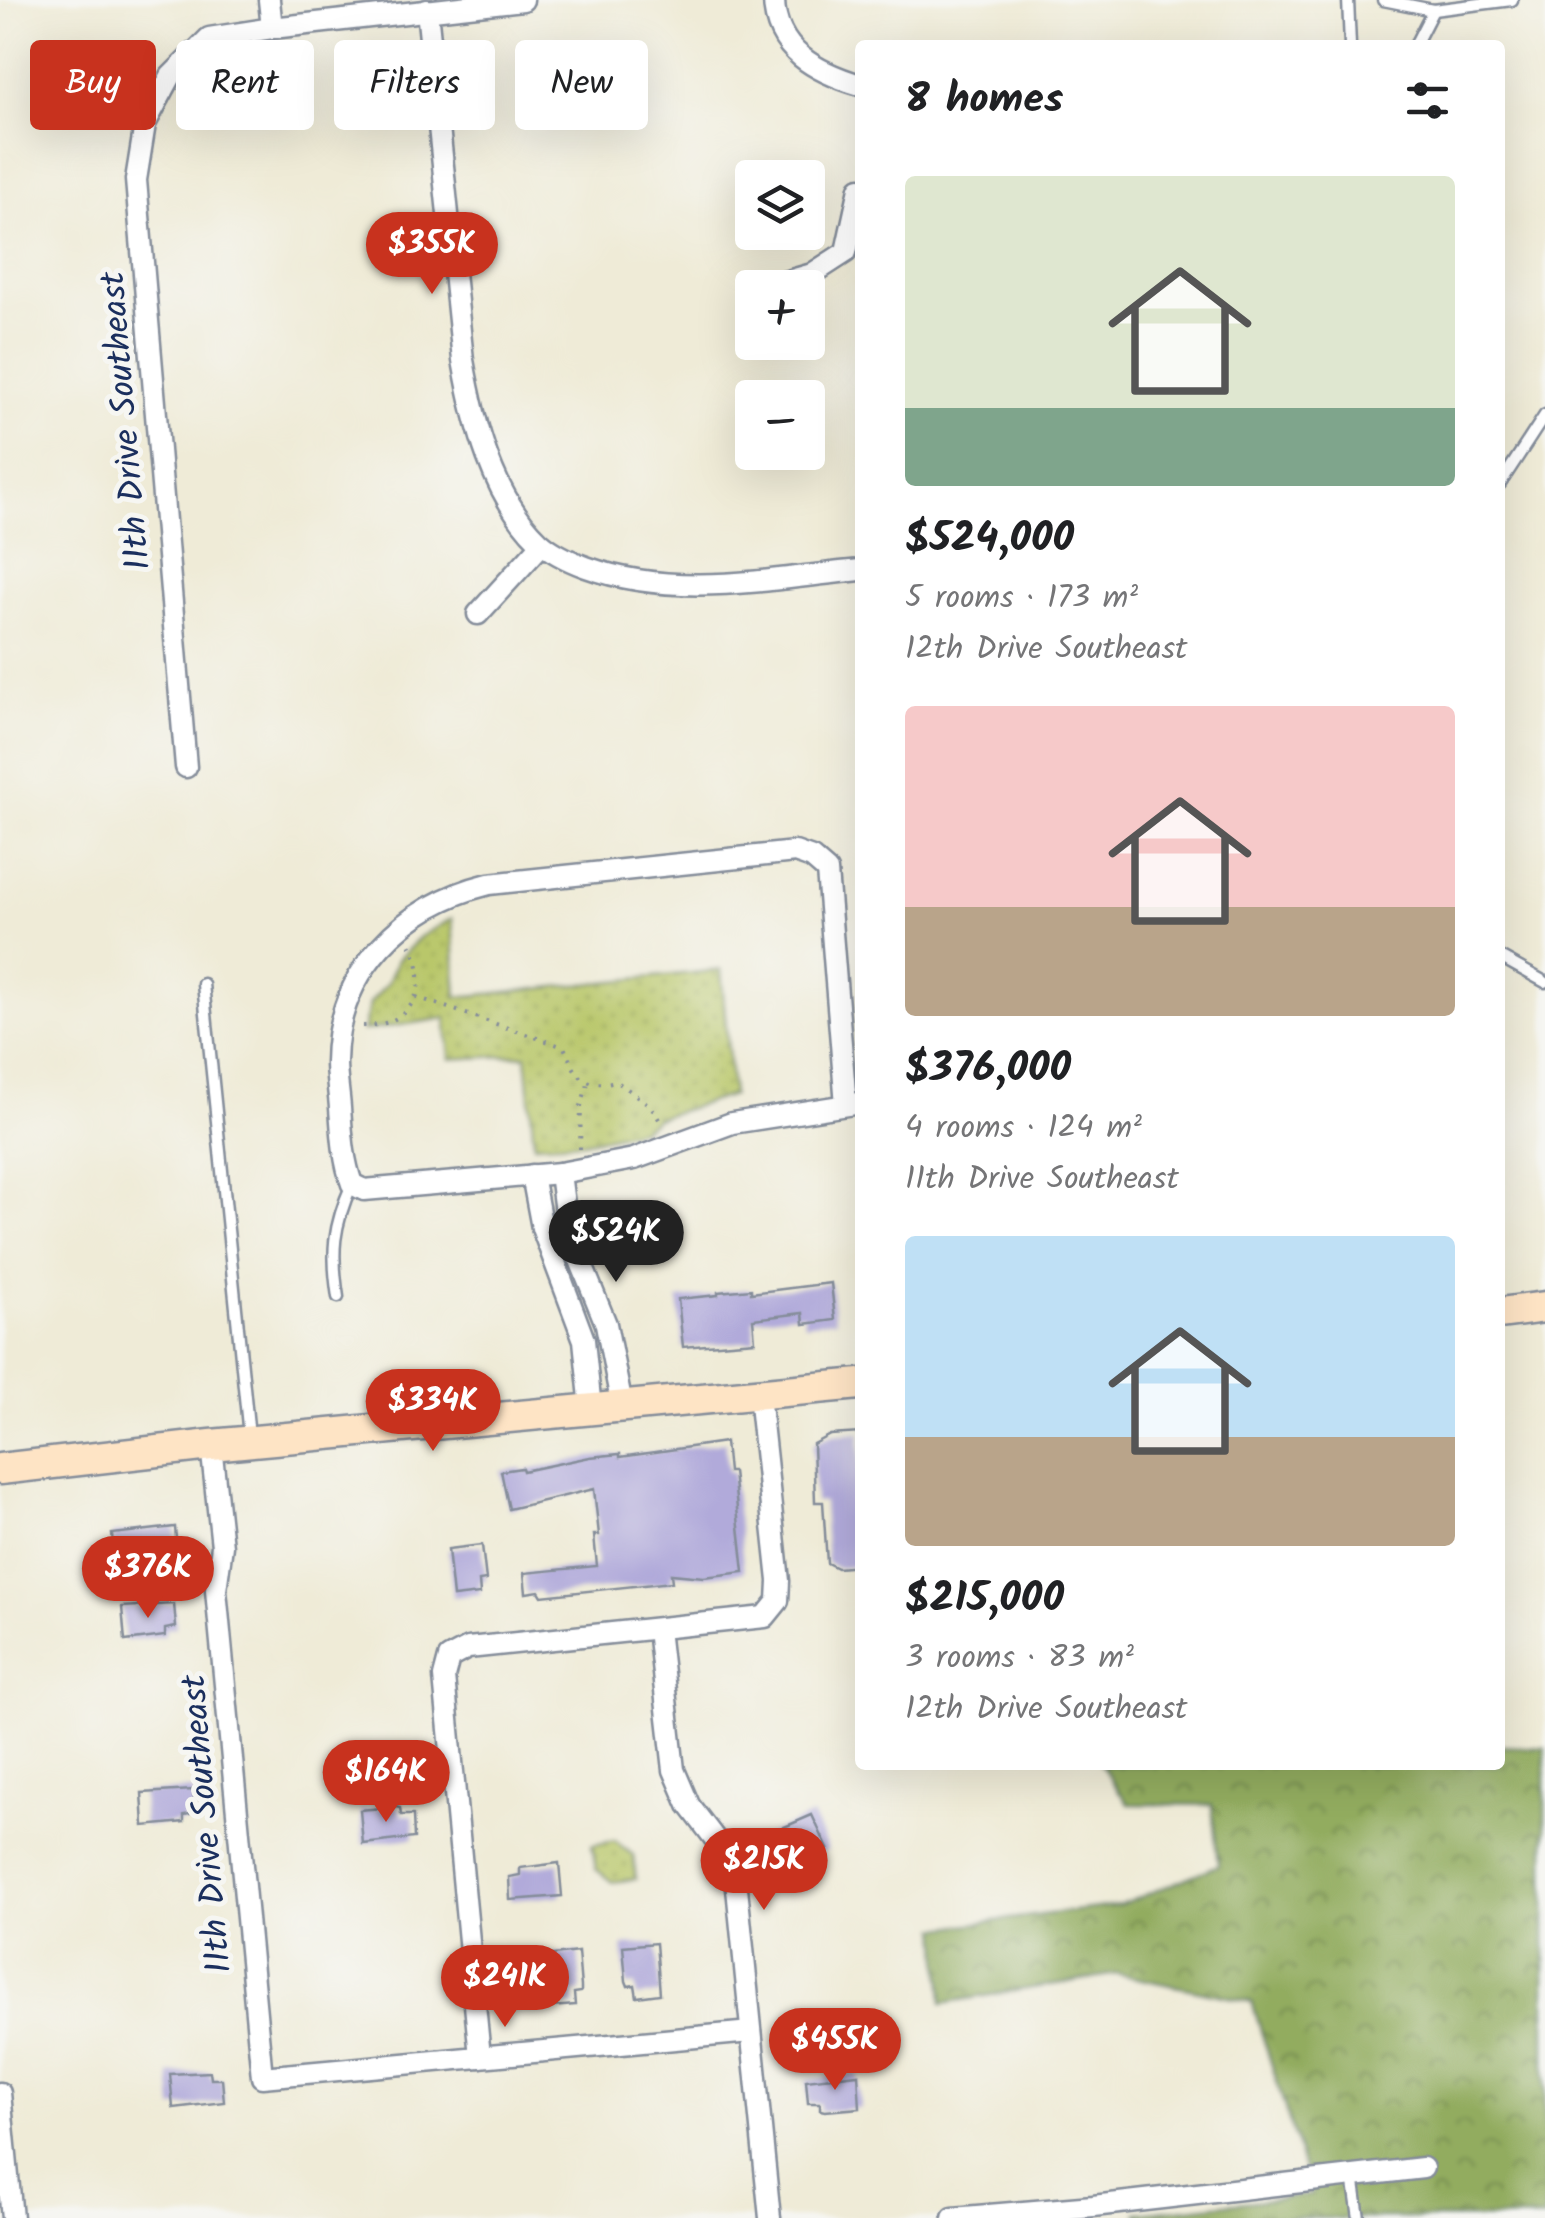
<!DOCTYPE html>
<meta charset="utf-8">
<style>
body{margin:0;font-family:Kalam,sans-serif;background:#f6f6f6;color:#202124;height:100vh;display:flex;flex-direction:column;font-size:38px;white-space:nowrap}
*{box-sizing:border-box;margin:0}
p{font-size:32px;color:#757577}
.icon{flex:none;width:55px;height:55px;fill:none;stroke:currentColor;stroke-width:2;stroke-linecap:round;stroke-linejoin:round}
.map{position:relative;flex:1;overflow:hidden}
.drawer{position:absolute;left:855px;top:40px;width:650px;height:1730px;display:flex;flex-direction:column;background:#fff;border-radius:10px;box-shadow:0 10px 40px #0002}
.drawer>*{flex:none}
.guide{position:absolute;left:30px;top:40px;width:675px;height:90px;display:flex;gap:20px}
.fabs{position:absolute;left:735px;top:160px;display:grid;gap:20px}
.fabs a{display:grid;place-items:center;width:90px;height:90px;border-radius:10px;background:#fff;box-shadow:0 10px 40px #0002;font-size:50px}
.price{position:absolute;translate:-50% -85px;padding:0 22px;border-radius:35px;background:#c8321e;color:#fff;font-size:32px;line-height:65px;filter:drop-shadow(0 2px 5px #0008)}
.price::after{content:'';position:absolute;left:50%;top:60px;width:30px;height:22px;margin-left:-15px;background:inherit;clip-path:polygon(0 0,100% 0,50% 100%)}
.price.active{background:#222;color:#fff}
ul{padding:0;list-style:none}
li{display:grid;align-content:center;gap:20px;height:530px;padding:0 50px}
li span{display:grid;place-items:center;height:310px;border-radius:10px;color:#555}
li>.icon{margin-inline-start:auto}
span .icon{width:180px;height:180px;fill:#fffc;stroke-width:1}
li b{font-size:42px}
h2{display:flex;justify-content:space-between;align-items:center;height:120px;padding:0 50px;font-size:42px}
.chip{padding:0 35px;border-radius:10px;background:#fff;box-shadow:0 10px 40px #0002;font-size:35px;line-height:90px}
.chip.active{background:#c8321e;color:#fff}
.map>svg:first-child{display:block}
.forest{fill:url(#forest-crowns);stroke:#566e5e;stroke-width:2.5}
.park{fill:url(#park-dots);stroke:#6a7b64;stroke-width:2.5}
.building{fill:#b1aada}
.lines{fill:none;stroke-linecap:round;stroke-linejoin:round}
.lane-casing{stroke:#858d9a;stroke-width:15}
.street-casing{stroke:#858d9a;stroke-width:25}
.secondary-casing{stroke:#858d9a;stroke-width:35}
.path{stroke:#858d9a;stroke-width:4;stroke-dasharray:2.5 8;stroke-linecap:butt}
.lane{stroke:#fff;stroke-width:10}
.street{stroke:#fff;stroke-width:20}
.secondary{stroke:#fee4c5;stroke-width:30}
.labels{text-anchor:middle;stroke-width:10;stroke-linejoin:round;paint-order:stroke}
.street-label{font-size:35px;fill:#1b2f5e;stroke:#f6f6f2}
</style>
<div class="map">
<svg width="1545" height="2218" viewBox="0 0 1545 2218">
<defs>
<pattern id="forest-crowns" width="20" height="18" patternUnits="userSpaceOnUse" patternTransform="scale(2.5)"><rect width="20" height="18" fill="#92ac5e"/><path d="M2 6a3 3 0 1 1 6 0M12 15a3 3 0 1 1 6 0" fill="none" stroke="#768c51"/></pattern>
<pattern id="park-dots" width="8" height="8" patternUnits="userSpaceOnUse" patternTransform="scale(2.5)"><rect width="8" height="8" fill="#b9c76a"/><path d="M2 2h.1M6 6h.1" fill="none" stroke="#9eab5e" stroke-width="1.8" stroke-linecap="round"/></pattern>
</defs>
<rect width="100%" height="100%" fill="#f6f6f2"/>
<filter id="ink" filterUnits="userSpaceOnUse"><feTurbulence type="fractalNoise" baseFrequency=".01" numOctaves="2"/><feDisplacementMap in="SourceGraphic" scale="20" xChannelSelector="R" yChannelSelector="G"/><feConvolveMatrix kernelMatrix="1 2 1 2 8 2 1 2 1" color-interpolation-filters="sRGB"/></filter>
<filter id="wash" filterUnits="userSpaceOnUse"><feTurbulence type="fractalNoise" baseFrequency=".0048" numOctaves="4" result="noise"/><feDisplacementMap in="SourceGraphic" scale="40" xChannelSelector="R" yChannelSelector="G"/><feGaussianBlur stdDeviation="2.25" result="paint"/><feColorMatrix in="noise" values="0 0 0 0 0 0 0 0 0 0 0 0 0 0 0 0 0 1.4 0 .05"/><feComposite in="paint" operator="in"/></filter>
<g filter="url(#wash)">
<rect width="100%" height="100%" fill="#efebd7"/>
<!-- forest -->
<polygon class="forest" points="1500,1746 1545,1748 1545,2218 1139,2218 1137,2213 1312,2195 1252,2002 1117,1974 943,2003 938,1928 1121,1905 1218,1865 1212,1805 1128,1804 1101,1765 1500,1765"/>
<!-- park -->
<g class="park">
<polygon points="452,918 457,997 721,970 732,1095 657,1118 642,1129 583,1142 534,1144 526,1055 450,1059 446,1018 363,1031 370,1003 388,982 397,961 420,937"/>
<polygon points="615,1841 633,1855 636,1879 612,1882 596,1869 592,1845"/>
</g>
<g id="blocks">
<!-- building -->
<g class="building">
<polygon points="831,1283 835,1320 804,1324 803,1313 753,1319 755,1341 683,1347 678,1299 718,1295 718,1292 751,1289 751,1293"/>
<polygon points="860,1433 860,1566 837,1568 827,1563 823,1502 815,1502 813,1444 830,1435"/>
<polygon points="725,1442 728,1472 733,1472 744,1572 704,1577 671,1574 672,1582 542,1596 539,1591 526,1593 524,1573 597,1566 594,1535 599,1535 594,1489 509,1509 501,1471 522,1468 523,1471 590,1457 620,1454 620,1457"/>
<polygon points="175,1527 177,1550 174,1551 175,1560 115,1567 112,1534"/>
<polygon points="482,1545 486,1580 479,1581 480,1594 453,1597 448,1549"/>
<polygon points="174,1604 176,1627 165,1629 165,1636 125,1641 122,1607"/>
<polygon points="193,1790 195,1813 184,1815 184,1822 144,1826 142,1793"/>
<polygon points="395,1807 400,1808 401,1815 413,1815 414,1838 363,1844 360,1810"/>
<polygon points="812,1815 828,1849 780,1870 766,1835"/>
<polygon points="559,1863 562,1896 510,1900 509,1877 520,1875 520,1868"/>
<polygon points="656,1943 660,1994 637,1997 635,1985 628,1986 626,1981 623,1946"/>
<polygon points="578,1952 581,1987 581,1992 574,1993 575,2005 551,2007 545,1956"/>
<polygon points="210,2072 211,2079 222,2079 224,2102 173,2108 170,2074"/>
<polygon points="858,2074 860,2108 825,2111 820,2110 820,2103 808,2103 806,2080"/>
</g>
</g>
</g>
<g filter="url(#ink)">
<use href="#blocks" fill-opacity="0" stroke="#858d9a" stroke-width="2.5"/>
<g class="lines">
<defs>
<g id="lane">
<polyline points="1348,0 1350,45"/>
<polyline points="1383,0 1433,10 1512,0"/>
<polyline points="1415,45 1433,10"/>
<polyline points="1500,484 1545,415"/>
<polyline points="1500,957 1545,982"/>
<polyline points="203,984 249,1436"/>
<path d="M338,1297C331,1252 333,1227 352,1184"/>
<polyline points="1353,2176 1359,2218"/>
</g>
<g id="street">
<polyline points="269,0 272,28"/>
<path d="M774,0C775,51 817,72 860,85"/>
<path d="M427,10L463,360C474,422 492,496 539,541C552,553 570,561 586,567C675,599 769,579 860,570"/>
<polyline points="763,288 812,274 846,252 860,188"/>
<polyline points="478,614 542,544"/>
<polyline points="186,767 136,180 145,124 171,76 209,38 272,28 523,0"/>
<path d="M846,1105L827,871L812,858L795,852L489,884C404,905 337,970 336,1062C336,1077 339,1093 340,1108C342,1134 343,1159 352,1184L364,1190L560,1173L634,1159L732,1123L860,1103"/>
<polyline points="560,1173 567,1228 606,1324 622,1406"/>
<polyline points="532,1175 542,1228 584,1340 591,1409"/>
<polyline points="211,1445 222,1546 216,1590 262,2077 751,2032"/>
<polyline points="658,1629 674,1770 689,1805 728,1856 737,1888 770,2218"/>
<polyline points="480,2057 444,1677 449,1658 468,1648 765,1617 778,1601 779,1581 759,1395"/>
<polyline points="0,2093 12,2218"/>
<polyline points="953,2218 1093,2206 1423,2168"/>
</g>
<g id="secondary">
<polyline points="1500,1313 1545,1307"/>
<polyline points="0,1469 211,1445 860,1384"/>
</g>
</defs>
<!-- lane casing -->
<use href="#lane" class="lane-casing"/>
<!-- street casing -->
<use href="#street" class="street-casing"/>
<!-- secondary casing -->
<use href="#secondary" class="secondary-casing"/>
<!-- path -->
<g class="path">
<path d="M416,997L564,1047C576,1075 582,1089 616,1081L651,1106L663,1126"/>
<path d="M363,1026C413,1026 432,986 410,944"/>
<polyline points="580,1149 581,1106 588,1083"/>
</g>
<!-- lane -->
<use href="#lane" class="lane"/>
<!-- street -->
<use href="#street" class="street"/>
<!-- secondary -->
<use href="#secondary" class="secondary"/>
</g>
</g>
<g class="labels">
<!-- street labels -->
<g class="street-label">
<text transform="translate(124 421) rotate(-95)" y="12">11th Drive Southeast</text>
<text transform="translate(205 1824) rotate(-95)" y="12">11th Drive Southeast</text>
</g>
</g>
</svg>
<div class="fabs">
<a><svg class="icon" aria-label="layers" viewBox="0 0 24 24"><path d="M12 4l9 5-9 5-9-5zM3 14l9 5 9-5"/></svg></a>
<a>+</a>
<a>−</a>
</div>
<b class="price" style="left:432px;top:297px">$355K</b>
<b class="price active" style="left:616px;top:1285px">$524K</b>
<b class="price" style="left:433px;top:1454px">$334K</b>
<b class="price" style="left:148px;top:1621px">$376K</b>
<b class="price" style="left:386px;top:1825px">$164K</b>
<b class="price" style="left:764px;top:1913px">$215K</b>
<b class="price" style="left:505px;top:2030px">$241K</b>
<b class="price" style="left:835px;top:2093px">$455K</b>
<div class="guide">
<a class="chip active">Buy</a>
<a class="chip">Rent</a>
<a class="chip">Filters</a>
<a class="chip">New</a>
</div>
<section class="drawer">
<h2>8 homes<svg class="icon" aria-label="filters" viewBox="0 0 24 24"><path d="M4 7h16M4 17h16"/><circle cx="9" cy="7" r="2"/><circle cx="15" cy="17" r="2"/></svg></h2>
<ul>
<li><span style="background:linear-gradient(#dfe7d0 75%,#7fa58c 0)"><svg class="icon" aria-label="home" viewBox="0 0 24 24"><path d="M3 11l9-7 9 7M6 9v11h12V9"/></svg></span><div><b>$524,000</b><p>5 rooms · 173 m²</p><p>12th Drive Southeast</p></div></li>
<li><span style="background:linear-gradient(#f6c9c9 65%,#b9a48a 0)"><svg class="icon" aria-label="home" viewBox="0 0 24 24"><path d="M3 11l9-7 9 7M6 9v11h12V9"/></svg></span><div><b>$376,000</b><p>4 rooms · 124 m²</p><p>11th Drive Southeast</p></div></li>
<li><span style="background:linear-gradient(#bfe0f5 65%,#b9a48a 0)"><svg class="icon" aria-label="home" viewBox="0 0 24 24"><path d="M3 11l9-7 9 7M6 9v11h12V9"/></svg></span><div><b>$215,000</b><p>3 rooms · 83 m²</p><p>12th Drive Southeast</p></div></li>
</ul>
</section>
</div>
